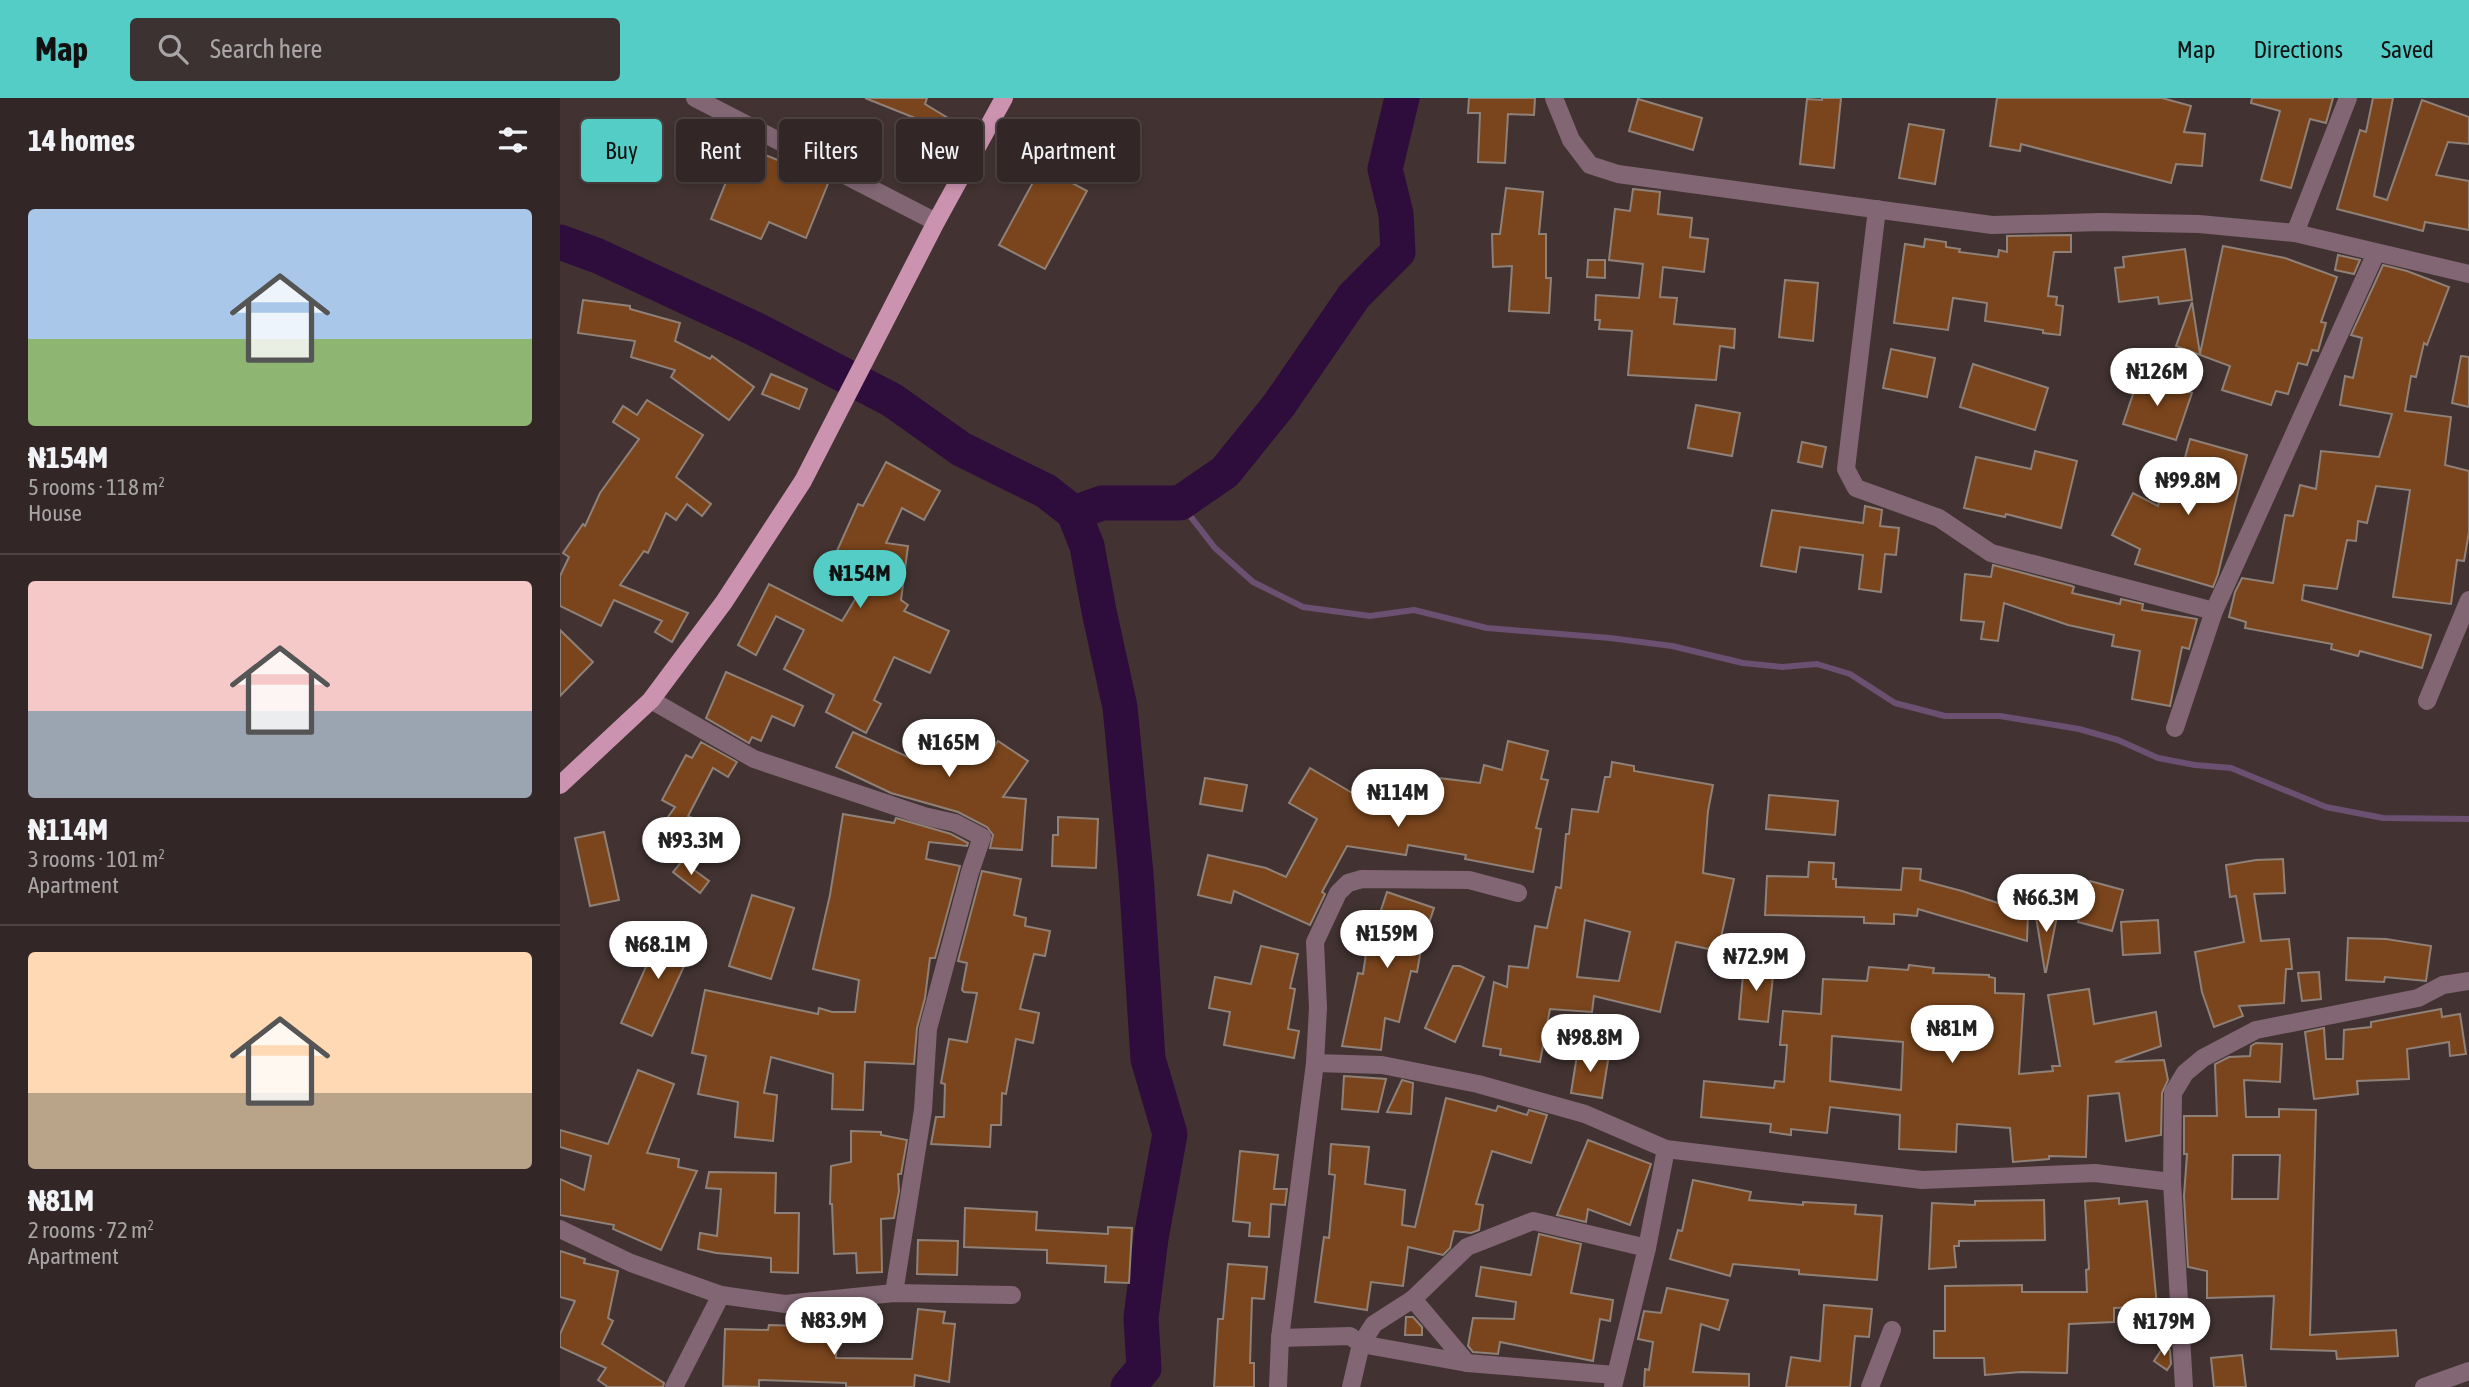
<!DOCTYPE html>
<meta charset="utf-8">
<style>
body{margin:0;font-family:"Asap Condensed",sans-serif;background:#3d3232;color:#f1f3f6;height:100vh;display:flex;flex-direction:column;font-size:26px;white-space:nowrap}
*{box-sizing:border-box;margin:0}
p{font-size:23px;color:#a8a5a7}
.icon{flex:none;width:38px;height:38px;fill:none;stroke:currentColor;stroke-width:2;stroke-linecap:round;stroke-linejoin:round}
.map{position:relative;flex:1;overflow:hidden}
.side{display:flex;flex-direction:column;background:#322626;width:560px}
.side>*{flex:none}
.top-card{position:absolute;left:21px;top:21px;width:665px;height:63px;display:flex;gap:14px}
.price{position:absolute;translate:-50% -60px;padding:0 16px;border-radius:24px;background:#fff;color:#222;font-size:23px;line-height:46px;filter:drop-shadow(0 2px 4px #0008)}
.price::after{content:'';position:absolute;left:50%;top:42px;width:21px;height:16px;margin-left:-10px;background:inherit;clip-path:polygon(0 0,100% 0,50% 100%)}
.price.selected{background:#54cdc6;color:#111}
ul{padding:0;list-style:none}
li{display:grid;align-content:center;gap:14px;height:371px;padding:0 28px}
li+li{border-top:2px solid #4d4343}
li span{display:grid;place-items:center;height:217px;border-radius:7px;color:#555}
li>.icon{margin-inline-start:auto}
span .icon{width:126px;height:126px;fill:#fffc;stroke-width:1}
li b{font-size:30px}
h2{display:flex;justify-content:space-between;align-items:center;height:84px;padding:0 28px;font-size:30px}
.chip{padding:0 24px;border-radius:7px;background:#322626;box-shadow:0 4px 10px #0003,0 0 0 2px #4d4343;font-size:24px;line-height:63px}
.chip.selected{background:#54cdc6;color:#111}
header{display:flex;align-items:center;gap:42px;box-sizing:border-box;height:98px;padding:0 35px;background:#54cdc6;color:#111}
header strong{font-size:33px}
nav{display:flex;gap:38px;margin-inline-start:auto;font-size:24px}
.search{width:490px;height:63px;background:#3d3232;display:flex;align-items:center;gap:18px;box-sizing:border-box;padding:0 24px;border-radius:7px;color:#a8a5a7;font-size:26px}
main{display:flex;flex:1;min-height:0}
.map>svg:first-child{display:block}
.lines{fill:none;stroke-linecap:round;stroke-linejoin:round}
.stream{stroke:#6b5071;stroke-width:6}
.river{stroke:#2e0c3b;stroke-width:35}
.building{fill:#7a451c;stroke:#8f8178;stroke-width:2;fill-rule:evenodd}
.street{stroke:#826674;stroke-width:18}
.primary{stroke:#cb93af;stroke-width:18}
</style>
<header>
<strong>Map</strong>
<div class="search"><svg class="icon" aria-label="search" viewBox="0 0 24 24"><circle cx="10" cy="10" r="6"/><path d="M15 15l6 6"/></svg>Search here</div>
<nav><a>Map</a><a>Directions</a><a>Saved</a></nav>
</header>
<main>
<section class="side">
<h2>14 homes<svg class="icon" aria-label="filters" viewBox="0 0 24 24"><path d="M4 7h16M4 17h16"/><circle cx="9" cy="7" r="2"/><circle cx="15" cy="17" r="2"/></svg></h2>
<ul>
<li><span style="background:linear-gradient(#a9c7e8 60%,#8fb573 0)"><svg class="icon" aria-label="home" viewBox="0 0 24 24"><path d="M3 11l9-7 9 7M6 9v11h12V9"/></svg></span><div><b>₦154M</b><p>5 rooms · 118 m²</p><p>House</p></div></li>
<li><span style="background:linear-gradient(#f6c9c9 60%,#9aa5b1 0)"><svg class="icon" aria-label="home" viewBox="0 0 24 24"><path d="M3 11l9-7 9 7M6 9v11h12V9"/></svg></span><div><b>₦114M</b><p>3 rooms · 101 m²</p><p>Apartment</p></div></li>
<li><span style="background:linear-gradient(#ffd9b3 65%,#b9a48a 0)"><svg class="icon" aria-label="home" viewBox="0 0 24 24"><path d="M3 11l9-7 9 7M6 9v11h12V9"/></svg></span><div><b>₦81M</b><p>2 rooms · 72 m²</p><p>Apartment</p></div></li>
</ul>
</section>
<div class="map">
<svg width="1909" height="1289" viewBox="0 0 1909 1289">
<rect width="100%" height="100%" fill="#423332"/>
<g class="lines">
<!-- stream -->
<polyline class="stream" points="620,405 655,450 693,484 743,509 810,518 854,512 927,530 1050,540 1112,548 1183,565 1222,569 1257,566 1290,576 1335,605 1385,618 1440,618 1519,631 1558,642 1598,660 1635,667 1671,670 1766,709 1823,720 1909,721"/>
<!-- river -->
<g class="river">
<polyline points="0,144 38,158 195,231 332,302 401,351 486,393 514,415 527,448 539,513 560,609 576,776 588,961 610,1036 591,1140 581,1220 584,1270 568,1289"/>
<polyline points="514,415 542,405 620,405 665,374 719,307 794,198 838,154 836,116 825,71 842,0"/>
</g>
</g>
<!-- building -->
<g class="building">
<polygon points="305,0 367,0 365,6 388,20 380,33 360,22"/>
<polygon points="909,0 975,0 974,17 948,16 945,65 918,64 920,15 908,15"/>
<polygon points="1262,0 1281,0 1274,70 1240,66 1247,1 1262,2"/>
<polygon points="1437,0 1602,0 1631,8 1624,34 1645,36 1642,68 1616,66 1611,85 1461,46 1460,53 1430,48"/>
<polygon points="1692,0 1773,0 1766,25 1750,21 1731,90 1701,82 1720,13 1691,5"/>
<polygon points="1813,0 1833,0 1814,98 1827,102 1862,2 1909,19 1909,46 1888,44 1876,77 1909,83 1909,132 1865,124 1863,133 1777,111 1800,32 1806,34"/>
<polygon points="1078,1 1142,20 1133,52 1069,33"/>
<polygon points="1349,26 1384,32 1375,86 1339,80"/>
<polygon points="181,47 269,83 246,140 209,124 201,141 151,121"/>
<polygon points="483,66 500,75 499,78 527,93 485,171 439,147"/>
<polygon points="946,90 983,94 979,136 986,136 986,180 991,180 989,215 949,213 952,168 933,169 932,136 940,136"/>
<polygon points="1073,91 1100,94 1098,116 1132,120 1130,139 1148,141 1144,174 1103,169 1100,199 1117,200 1114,226 1175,231 1174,250 1160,248 1156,282 1068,277 1072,233 1039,231 1040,222 1035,222 1036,197 1079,200 1083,166 1049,162 1055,111 1070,113"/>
<polygon points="1511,137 1511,154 1494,154 1488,198 1497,199 1496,207 1503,208 1500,237 1483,235 1483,232 1425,223 1427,205 1393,200 1388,232 1334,225 1345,146 1364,149 1365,141 1386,144 1386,149 1400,151 1399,154 1438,159 1439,152 1447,154 1447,138"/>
<polygon points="1663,148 1725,160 1777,179 1761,224 1766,225 1758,253 1752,252 1747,267 1738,265 1728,296 1716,293 1711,307 1662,292 1670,268 1616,248 1632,204 1640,256"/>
<polygon points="1625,151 1632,202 1599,206 1598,199 1559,204 1555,170 1564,169 1563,159"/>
<polygon points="1778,157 1800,162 1794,176 1775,172"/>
<polygon points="1028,162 1045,162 1045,180 1027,179"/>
<polygon points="1823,167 1847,173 1889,189 1867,247 1864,245 1856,279 1851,278 1845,313 1891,319 1885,367 1909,373 1909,434 1904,463 1897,462 1891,506 1833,499 1850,392 1816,388 1807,425 1798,423 1796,443 1787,442 1777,491 1744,487 1742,502 1871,537 1862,570 1800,553 1798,558 1771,551 1772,546 1685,530 1686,524 1669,519 1675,494 1682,480 1713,485 1725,417 1733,418 1740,387 1756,391 1761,353 1819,359 1832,316 1780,307 1785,278 1793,280 1802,240 1791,237"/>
<polygon points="1225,182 1258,185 1253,243 1219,239"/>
<polygon points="23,202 70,208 70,211 120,225 115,243 150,261 152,258 194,289 169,322 111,279 115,272 71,259 75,243 18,235"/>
<polygon points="1331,251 1375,260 1367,299 1323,290"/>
<polygon points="1901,258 1909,259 1909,309 1892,305"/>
<polygon points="1413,266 1488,290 1475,332 1400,309"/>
<polygon points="211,276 247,291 239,311 202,296"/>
<polygon points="1579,278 1632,295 1616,342 1563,326"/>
<polygon points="87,302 143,337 116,379 151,406 142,418 127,406 116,422 106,415 88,455 84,453 60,487 128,515 112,544 95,534 102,523 54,502 41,528 0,508 0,478 9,459 3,455 23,426 25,428 40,395 79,341 53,324 63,308 77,317"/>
<polygon points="1136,307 1180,315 1172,358 1128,350"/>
<polygon points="1630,341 1687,357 1658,476 1653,489 1575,466 1580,451 1552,437 1573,395 1598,408 1603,389 1616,393"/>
<polygon points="1242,344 1266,349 1262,369 1238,364"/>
<polygon points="1475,353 1517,363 1501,430 1446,416 1445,419 1404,410 1416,359 1471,371"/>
<polygon points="326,364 380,393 364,422 342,410 326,445 348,448 341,502 348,507 344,513 389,533 370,575 334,559 314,602 321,606 306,635 266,614 274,597 224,571 244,532 216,518 196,557 178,547 209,486 282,523 313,472 276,455 298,406 303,408"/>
<polygon points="1305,408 1322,412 1320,428 1339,430 1336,457 1325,456 1321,494 1299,491 1303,457 1240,449 1236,474 1201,468 1212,412 1303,425"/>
<polygon points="1433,467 1512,488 1514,489 1512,495 1560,506 1561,501 1583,506 1582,512 1637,521 1629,551 1622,549 1610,608 1572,601 1580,553 1552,548 1554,537 1508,527 1444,505 1438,543 1421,541 1424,524 1401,522 1405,476 1431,479"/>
<polygon points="0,532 33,564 0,598"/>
<polygon points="166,574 243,608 234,628 212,618 201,643 192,639 189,645 146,620"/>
<polygon points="383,624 432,652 438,643 468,663 443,699 466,701 462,752 430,750 433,737 427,729 398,714 331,695 276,669 293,634 359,664"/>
<polygon points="948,643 988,653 981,681 988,682 976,730 981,731 973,774 905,761 906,757 848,747 846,757 787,748 762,794 765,796 750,827 674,793 671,805 638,797 648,757 706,770 726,779 757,721 729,705 750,670 816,709 821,677 870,684 870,679 920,685 924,667 942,672"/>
<polygon points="141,644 177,664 168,679 153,670 128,718 179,742 170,761 122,738 103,726 115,709 102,702 126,657 132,660"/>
<path d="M1052,664L1074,668V673L1153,687L1148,713L1143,775L1174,781L1158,853L1116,844L1100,914L1034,898L1032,914L990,911L980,964L940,957L941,951L923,948L934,884L947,889L949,868L968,870L975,828L987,830L996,789L1001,790L1006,736H1009L1012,711L1038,714L1045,679H1050ZM1025,822L1070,834L1059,883L1017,879Z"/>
<polygon points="645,680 687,687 682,713 640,706"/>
<polygon points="1209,697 1278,703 1275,737 1206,731"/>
<polygon points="283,716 334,725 336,720 391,736 408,745 407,748 369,744 366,761 400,768 375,860 370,860 365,900 357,930 354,966 305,964 303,1012 272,1011 273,976 211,959 204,995 217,997 213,1043 175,1039 178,1004 138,996 146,958 132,955 145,892 258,916 259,910 272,914 295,914 299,882 253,871 270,797"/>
<polygon points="498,719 538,721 536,770 492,768 493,737 498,737"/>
<polygon points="44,734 59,802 30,808 15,740"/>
<polygon points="1723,761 1725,795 1694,796 1701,843 1729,841 1732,871 1726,871 1724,905 1679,908 1683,918 1654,929 1642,894 1635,854 1684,844 1676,798 1670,799 1666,767 1696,762"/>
<polygon points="122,763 149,783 140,795 113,774"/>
<polygon points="1249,764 1274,765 1273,781 1276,781 1276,789 1341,792 1343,770 1361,771 1360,782 1402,793 1468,815 1467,843 1358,811 1357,818 1334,816 1334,826 1304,825 1304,819 1205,817 1207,778 1248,779"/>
<polygon points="422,773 461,781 454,817 466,820 465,828 490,833 485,858 474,856 460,911 479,915 473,945 456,941 446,996 442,995 441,1027 431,1027 430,1049 371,1046 376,1019 384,1019 385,986 381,985 389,941 407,944 417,895 404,894 402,892 407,865 398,863"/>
<polygon points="1530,783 1563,792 1552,833 1518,824"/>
<polygon points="827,794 874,810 862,846 857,874 851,873 839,924 825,920 821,952 782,948 798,875 803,876 809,836 813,836"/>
<polygon points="192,797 234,810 211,881 169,868"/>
<polygon points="1475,813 1497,818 1486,874 1485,874"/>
<polygon points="1598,822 1600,855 1563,857 1561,824"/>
<polygon points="104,828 136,842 92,938 61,925"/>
<polygon points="1788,840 1826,841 1871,848 1866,883 1825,879 1824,884 1786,882"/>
<polygon points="701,848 738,856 730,890 735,891 728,931 739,933 734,960 664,947 670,914 649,910 655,879 691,886"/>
<polygon points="1184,866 1214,869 1208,924 1179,921"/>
<path d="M1349,867L1374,870L1373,875L1429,877V879L1435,880V895L1464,896L1459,976L1493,973L1492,968H1500L1488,897L1529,891L1534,926L1596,914L1601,948L1555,964L1604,962L1608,982L1602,995L1601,1037L1566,1043L1559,995L1528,998L1526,1059L1489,1058V1061L1453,1064L1450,1030L1397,1026L1396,1054L1339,1051L1340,1017L1270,1009L1267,1035L1231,1031V1037L1210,1034L1211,1026L1141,1019L1144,983L1214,990L1215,983L1224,984L1227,947H1220L1223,913L1261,916L1263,881L1307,883L1309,869L1348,872ZM1272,938L1343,944L1341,992L1270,983Z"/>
<polygon points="893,868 900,868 924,879 895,944 865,930"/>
<polygon points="1759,874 1761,901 1742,903 1738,875"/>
<polygon points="1881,911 1882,919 1900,916 1906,956 1890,958 1889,944 1847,951 1849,981 1797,983 1798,996 1754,1001 1745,934 1764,930 1766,961 1783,961 1784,932 1811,929 1811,924"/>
<path d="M1696,945L1722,946L1720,984L1684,982L1686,1019H1719V1011L1756,1012L1750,1237L1836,1232L1838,1258L1777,1261L1776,1253L1711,1251L1714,1198L1647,1200V1173L1628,1169L1624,1098L1627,1056H1624V1018H1657L1655,966L1669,959L1690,958L1691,948ZM1673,1057H1720L1718,1101H1672Z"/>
<polygon points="1018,951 1049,956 1042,1000 1011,995"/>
<polygon points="78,972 114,986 87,1055 119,1061 118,1069 137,1073 101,1152 53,1131 54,1127 0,1117 0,1081 24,1092 31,1058 0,1049 0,1032 48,1046"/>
<polygon points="784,978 826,981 818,1014 782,1011"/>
<polygon points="842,982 853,985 851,1016 827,1014"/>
<polygon points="886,1000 936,1013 938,1008 967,1017 969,1012 987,1017 971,1065 932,1053 916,1106 923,1107 919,1132 911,1135 894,1133 890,1150 883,1157 848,1149 843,1188 811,1184 807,1212 755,1204 764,1139 769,1140 775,1077 769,1076 771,1046 809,1049 805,1086 845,1092 842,1127 855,1129"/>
<polygon points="291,1033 321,1034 321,1037 347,1042 341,1076 338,1076 339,1093 334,1120 321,1121 322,1174 297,1175 296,1155 274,1156 272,1106 270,1106 271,1068 291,1064"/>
<polygon points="1028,1042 1091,1066 1070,1127 1028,1111 1026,1124 997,1117"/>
<polygon points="680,1053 718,1057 714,1091 727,1091 725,1107 711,1106 709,1139 689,1138 690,1125 673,1123"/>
<polygon points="149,1074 216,1075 215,1115 239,1115 238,1175 211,1174 211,1160 156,1155 138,1151 140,1135 157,1138 161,1091 146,1090"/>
<polygon points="1133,1082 1191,1094 1189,1102 1243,1107 1243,1104 1296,1107 1295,1116 1322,1118 1317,1182 1239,1176 1239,1172 1173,1166 1170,1178 1110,1161 1118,1132 1122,1133"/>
<polygon points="1559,1100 1559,1106 1587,1103 1597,1208 1554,1210 1554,1224 1509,1226 1507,1275 1461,1274 1425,1277 1424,1260 1374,1260 1374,1233 1385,1233 1385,1188 1462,1187 1462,1194 1527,1194 1526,1172 1529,1171 1525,1103"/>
<polygon points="1484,1102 1485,1142 1399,1143 1399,1148 1394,1148 1396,1169 1369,1171 1372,1105 1415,1107 1415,1103"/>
<polygon points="405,1110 477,1114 476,1132 548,1136 548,1129 572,1130 569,1185 545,1184 546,1168 487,1165 487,1152 404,1149"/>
<polygon points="979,1136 1021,1146 1011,1195 1053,1202 1050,1223 1040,1221 1033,1263 940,1244 938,1256 913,1254 908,1248 913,1220 954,1221 956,1204 916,1198 921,1169 971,1177"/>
<polygon points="358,1142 398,1143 397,1177 357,1176"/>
<polygon points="0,1153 25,1161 24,1165 58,1173 48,1220 53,1223 42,1246 104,1285 103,1289 48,1289 38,1282 46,1270 0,1249 0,1236 15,1203 0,1199"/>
<polygon points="668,1166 707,1169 704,1201 692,1200 690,1265 694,1265 694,1289 654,1289 658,1221 663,1221"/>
<polygon points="1107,1190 1168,1202 1159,1232 1141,1226 1133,1274 1189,1276 1189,1289 1084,1289 1085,1271 1089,1272 1093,1244 1078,1241 1084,1213 1101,1215"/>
<polygon points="1264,1207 1312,1211 1309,1239 1295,1238 1290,1289 1226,1289 1231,1259 1260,1263"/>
<polygon points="358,1211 385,1214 383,1225 395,1226 389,1284 355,1277 354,1289 286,1289 286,1285 199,1282 199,1289 163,1288 165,1231 208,1232 209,1227 277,1229 276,1260 352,1261"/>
<polygon points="846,1219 853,1219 862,1229 862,1237 845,1237"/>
<polygon points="1604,1248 1610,1252 1611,1266 1607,1272 1594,1263"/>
<polygon points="1682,1257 1686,1289 1654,1289 1651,1260"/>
</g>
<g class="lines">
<!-- street -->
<g class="street">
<polyline points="135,0 376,124"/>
<polyline points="994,0 1011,42 1030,67 1058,76 1432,127 1541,124 1639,126 1735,135 1909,176"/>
<polyline points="1317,111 1286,371 1296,390 1379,420 1431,455 1654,513"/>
<polyline points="1735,135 1788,0"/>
<polyline points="91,602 194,661 364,718 395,725 422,739 410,774 368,931 363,1012 334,1195"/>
<polyline points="1867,603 1909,502"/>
<polyline points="1615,630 1654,513 1816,155"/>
<polyline points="755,965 822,967 918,986 1025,1016 1106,1051 1362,1082 1535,1075 1612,1084"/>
<polyline points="0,1131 71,1165 161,1197 225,1206 334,1195 452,1197"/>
<polyline points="853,1201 907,1265"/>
<polyline points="720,1240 790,1238 801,1246 907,1265 1055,1277"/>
<polyline points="114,1289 161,1197"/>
<polyline points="718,1289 720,1240 755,965 758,910 755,844 778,795 788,785 802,781 909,782 958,795"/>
<polyline points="791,1289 801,1246 814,1226 853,1201 907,1149 973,1123 1087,1150"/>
<polyline points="1053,1289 1087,1150 1106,1051"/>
<polyline points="1310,1289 1332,1232"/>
<polyline points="1624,1289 1612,1084 1613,995 1625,975 1643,960 1696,932 1858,900 1883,887 1909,883"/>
<polyline points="1864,1289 1909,1273"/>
</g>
<!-- primary -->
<polyline class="primary" points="0,687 91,602 164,504 243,383 376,124 444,0"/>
</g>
</svg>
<b class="price" style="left:1597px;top:310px">₦126M</b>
<b class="price" style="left:1628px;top:419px">₦99.8M</b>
<b class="price selected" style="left:300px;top:512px">₦154M</b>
<b class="price" style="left:389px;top:681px">₦165M</b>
<b class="price" style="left:838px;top:731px">₦114M</b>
<b class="price" style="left:131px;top:779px">₦93.3M</b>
<b class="price" style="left:1486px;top:836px">₦66.3M</b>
<b class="price" style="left:827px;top:872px">₦159M</b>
<b class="price" style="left:98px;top:883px">₦68.1M</b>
<b class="price" style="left:1196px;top:895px">₦72.9M</b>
<b class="price" style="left:1392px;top:967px">₦81M</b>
<b class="price" style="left:1030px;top:976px">₦98.8M</b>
<b class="price" style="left:274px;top:1259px">₦83.9M</b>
<b class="price" style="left:1604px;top:1260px">₦179M</b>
<div class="top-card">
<a class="chip selected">Buy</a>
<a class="chip">Rent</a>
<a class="chip">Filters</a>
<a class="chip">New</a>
<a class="chip">Apartment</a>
</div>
</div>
</main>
